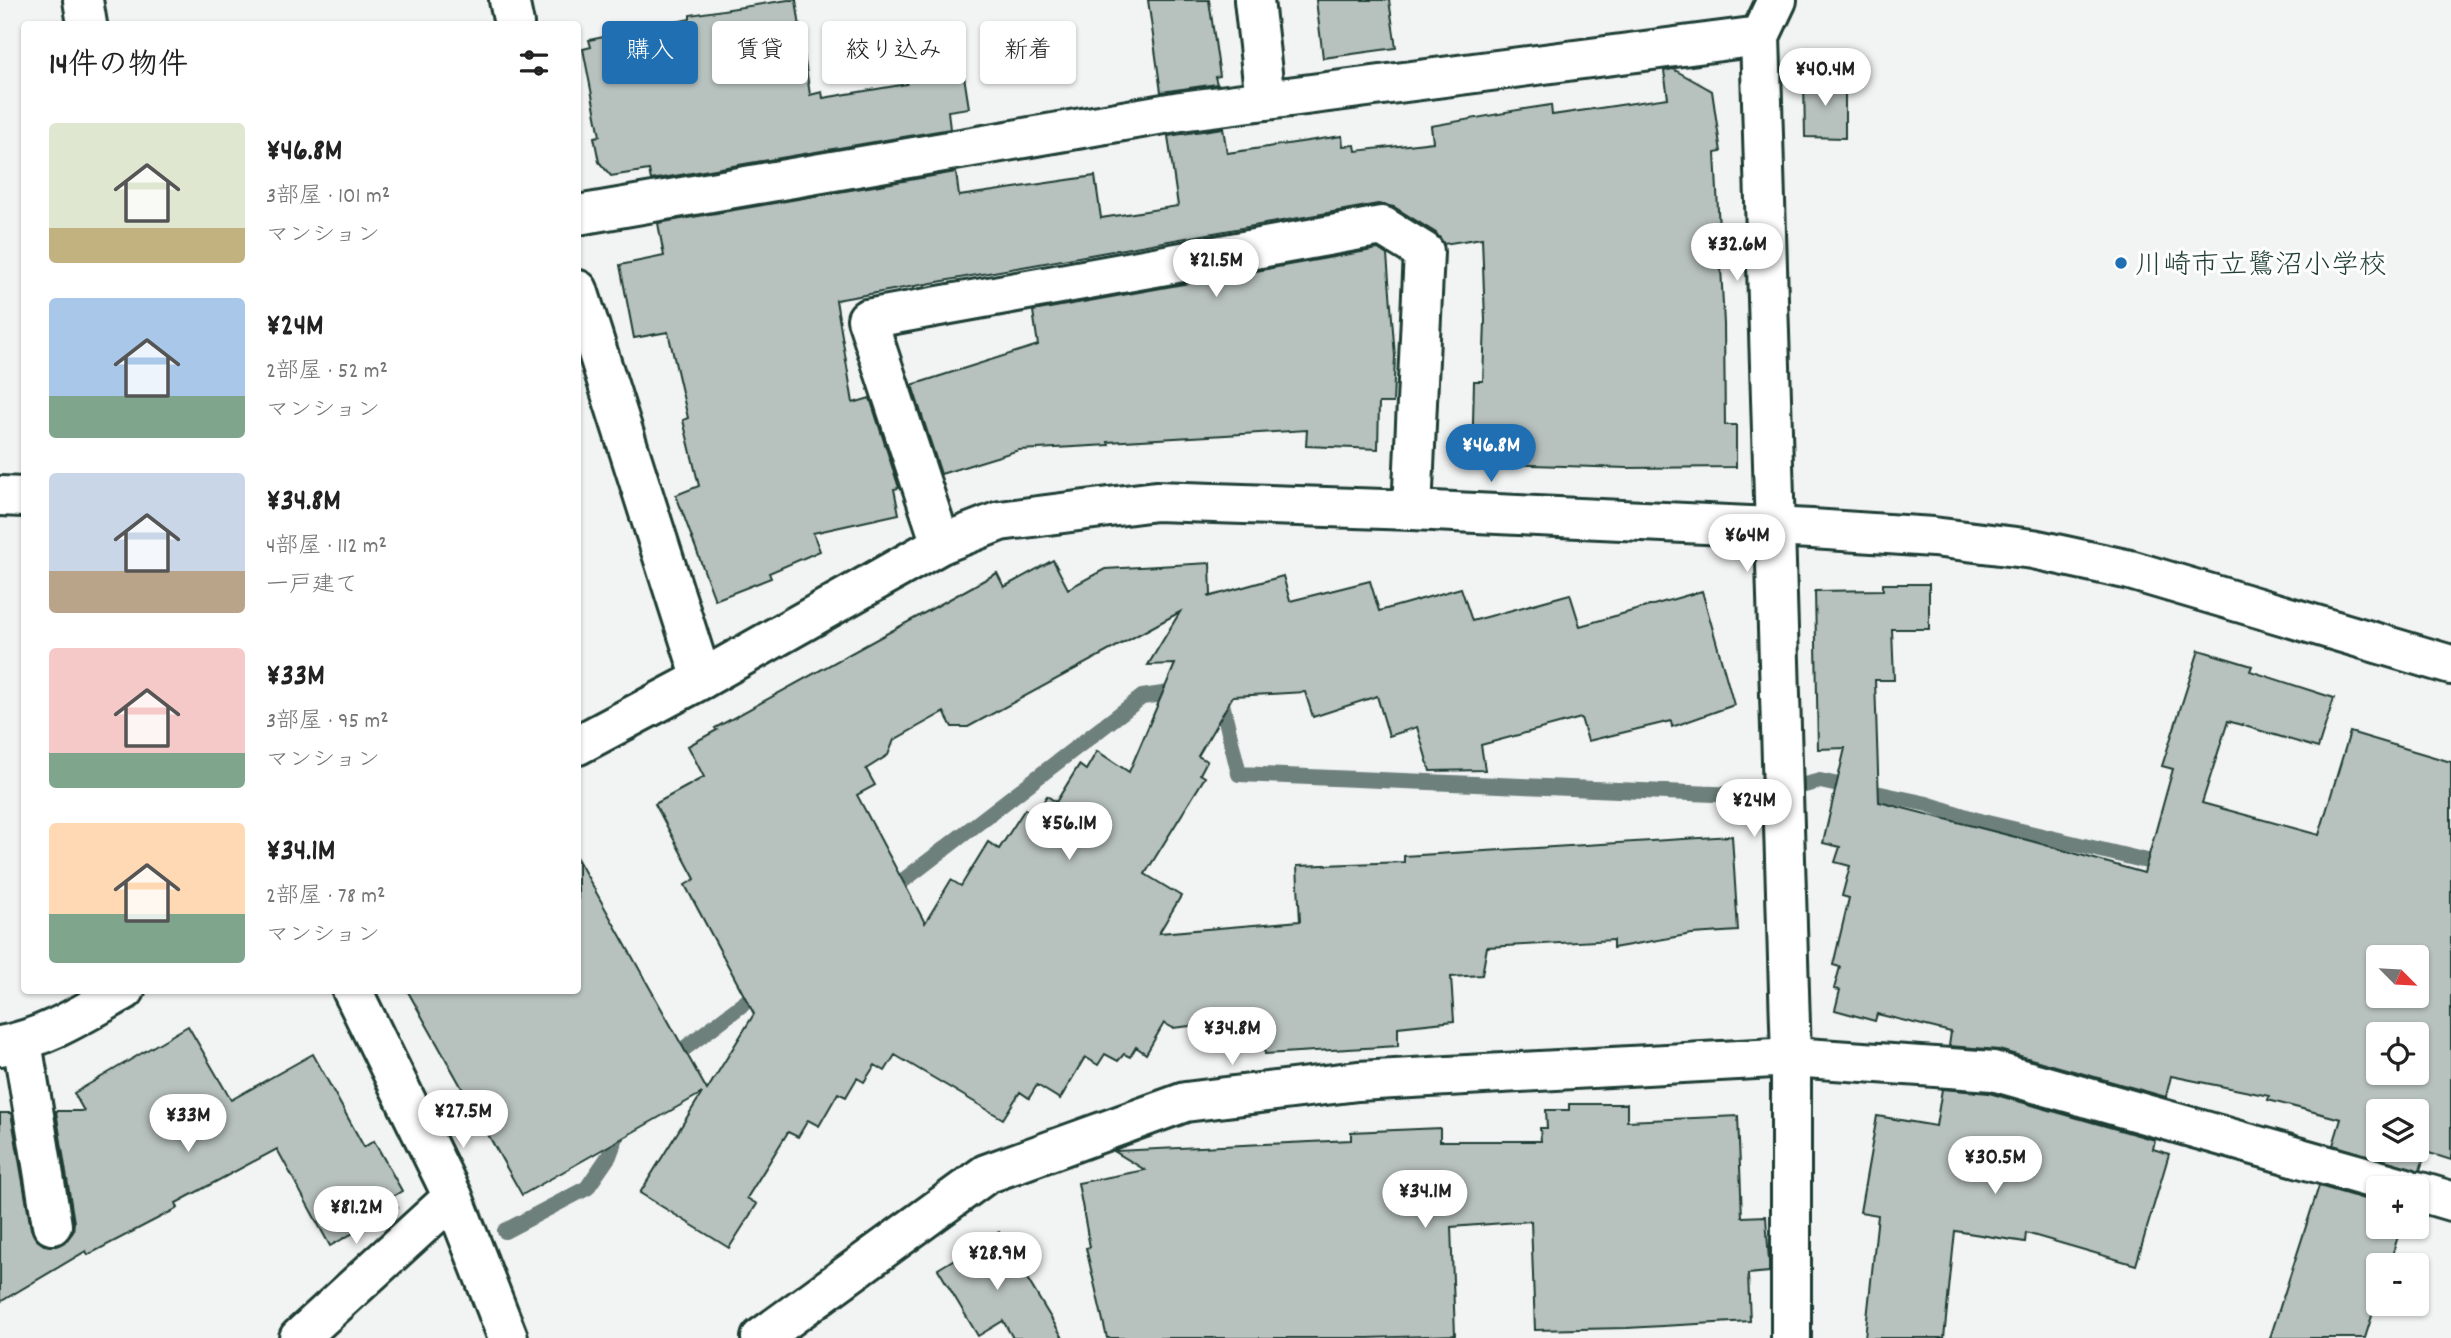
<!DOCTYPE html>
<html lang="ja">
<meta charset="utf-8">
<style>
body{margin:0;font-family:Dekko,"Klee One",sans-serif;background:#f6f6f6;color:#222;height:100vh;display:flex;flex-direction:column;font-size:26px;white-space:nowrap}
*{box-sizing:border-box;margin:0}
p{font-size:23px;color:#767676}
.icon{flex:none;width:38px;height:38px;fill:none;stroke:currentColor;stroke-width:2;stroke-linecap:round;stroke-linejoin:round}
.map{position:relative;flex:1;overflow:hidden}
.drawer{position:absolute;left:21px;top:21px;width:560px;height:973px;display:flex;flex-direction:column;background:#fff;border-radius:7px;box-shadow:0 2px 5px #0004}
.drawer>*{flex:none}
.banner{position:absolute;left:602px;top:21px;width:665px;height:63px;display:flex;gap:14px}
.needle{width:46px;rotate:114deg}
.tools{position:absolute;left:2366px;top:945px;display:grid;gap:14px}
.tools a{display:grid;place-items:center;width:63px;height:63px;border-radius:7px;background:#fff;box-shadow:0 2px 5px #0004;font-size:35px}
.price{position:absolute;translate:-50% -60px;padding:0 16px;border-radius:24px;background:#fff;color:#222;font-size:23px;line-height:46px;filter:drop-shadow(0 2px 4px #0008)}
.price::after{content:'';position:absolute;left:50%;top:42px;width:21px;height:16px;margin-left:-10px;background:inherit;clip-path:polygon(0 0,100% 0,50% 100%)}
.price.current{background:#1f6fb2;color:#fff}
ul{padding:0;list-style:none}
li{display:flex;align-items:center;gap:21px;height:175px;padding:0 28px}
li span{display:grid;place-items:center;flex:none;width:196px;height:140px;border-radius:7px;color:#555}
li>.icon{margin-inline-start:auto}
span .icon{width:84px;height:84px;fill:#fffc;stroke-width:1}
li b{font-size:30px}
h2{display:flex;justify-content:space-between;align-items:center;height:84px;padding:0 28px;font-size:30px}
.chip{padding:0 24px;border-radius:7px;background:#fff;box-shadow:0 2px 5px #0004;font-size:24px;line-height:63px}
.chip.current{background:#1f6fb2;color:#fff}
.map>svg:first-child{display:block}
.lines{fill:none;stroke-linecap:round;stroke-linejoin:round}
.stream{stroke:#6d807b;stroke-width:16}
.building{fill:#b7c1bd;stroke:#1f3d34;stroke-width:2;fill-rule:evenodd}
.minor-casing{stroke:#1f3d34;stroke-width:44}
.minor{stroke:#fff;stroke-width:38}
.poi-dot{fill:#1f6fb2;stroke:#fff;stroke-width:2.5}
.labels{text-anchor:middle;stroke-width:6;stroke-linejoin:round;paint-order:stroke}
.poi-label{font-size:28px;fill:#1f3d34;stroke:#fff;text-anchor:start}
</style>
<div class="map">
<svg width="2451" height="1338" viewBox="0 0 2451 1338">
<rect width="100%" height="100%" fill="#f2f3f3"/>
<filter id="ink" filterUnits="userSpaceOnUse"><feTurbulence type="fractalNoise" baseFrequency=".0143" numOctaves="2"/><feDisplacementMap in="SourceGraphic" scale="14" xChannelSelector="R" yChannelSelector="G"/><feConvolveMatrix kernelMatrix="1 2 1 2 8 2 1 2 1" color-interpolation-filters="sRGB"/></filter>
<g filter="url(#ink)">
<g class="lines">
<!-- stream -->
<g class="stream">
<polyline points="1219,691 1239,774 1762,796 1820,781 1927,804 1983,822 2168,866"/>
<polyline points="887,893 1142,697 1183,691"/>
<polyline points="668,1061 764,988"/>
<polyline points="505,1231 587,1188 609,1156 621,1124"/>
</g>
</g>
<!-- building -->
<g class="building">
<polygon points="788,0 796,0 810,95 822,92 823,98 907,84 902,54 959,44 969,108 948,111 950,129 651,180 649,170 611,176 599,162 594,137 600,136 583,49 591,47 589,40 690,19 690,15"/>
<polygon points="1148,0 1209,0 1220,76 1215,77 1217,84 1161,92"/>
<polygon points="1316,0 1389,0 1396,48 1323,58"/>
<polygon points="1673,69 1712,91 1721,152 1715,153 1724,324 1725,425 1736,425 1736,467 1627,468 1472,463 1474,381 1483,381 1485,320 1482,238 1444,244 1436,233 1394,207 1378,204 836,300 853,403 870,398 899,488 894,489 899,514 813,533 820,551 769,573 771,578 715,600 676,495 699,486 683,420 688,418 668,332 634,338 620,265 664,256 658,223 956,172 959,196 1095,176 1101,218 1178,206 1168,136 1223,128 1227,153 1342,136 1343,146 1355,145 1356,151 1433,142 1431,126 1505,113 1505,112 1551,105 1552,115 1668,98 1664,71"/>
<polygon points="1804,79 1845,80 1845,138 1805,137"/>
<polygon points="1378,249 1387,255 1395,356 1393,403 1379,403 1378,449 1306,446 1307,430 1108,442 1109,445 1019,450 941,474 912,385 1038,345 1033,311"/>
<path d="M1053,560L1068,589L1105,569L1210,563L1211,595L1208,597L1283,576L1290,601L1370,581L1379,611L1461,588L1472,621L1570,594L1580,626L1702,591L1734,705L1672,727L1671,721L1588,741L1581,718L1481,745L1485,770L1430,771L1417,727L1389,736L1377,696L1313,717L1305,692L1233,696L1198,756L1207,761L1200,774L1205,777L1145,874L1181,896L1159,933L1300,921L1297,866L1404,862V856L1732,836L1738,931L1692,934L1613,948V940L1487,947L1482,975L1451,977L1454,1021L1398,1027V1046L1265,1054L1259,1018L1173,1028L1164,1023L1146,1054L1136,1047L1130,1057L1124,1054L1118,1061L1105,1054L1098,1065L1085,1057L1060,1099L1037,1085L1029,1098L1020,1092L1003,1119L895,1055L885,1071L875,1065L864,1082L857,1078L846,1097L838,1093L819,1126L808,1120L798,1137L788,1132L747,1198L757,1204L729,1248L640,1193L702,1093L522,1195L407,990H578V860L707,1090L754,1014L685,885L695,879L655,804L704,777L688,746L717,730L715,728L997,573L1004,587ZM1180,612L1148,665L1175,664L1129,772L1097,751L1086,770L1079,765L1056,802L1047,796L1035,815L1025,809L999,849L988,842L961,886L951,880L925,923L857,795L875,785L866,769L888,755L894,740L944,712L952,727H968Z"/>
<path d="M1883,584H1929V629H1892L1894,680H1875L1879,802L2031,841L2144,873L2173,769L2162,766L2199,650L2252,666L2250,671L2334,698L2318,748L2228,721L2202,803L2319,835L2350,732L2451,762V1160L2426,1152L2420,1170H2417L2333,1145L2341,1119L2268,1100L2269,1096L2171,1076L2166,1097L1999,1050L1949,1046L1951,1032L1877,1014L1875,1021L1835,1010L1840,990L1834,989L1840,967L1833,965L1849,898L1842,896L1850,866L1835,862L1840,847L1823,843L1845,748L1818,749L1815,591L1883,590ZM2378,957H2417V996H2378ZM2378,1034H2417V1073H2378ZM2378,1111H2417V1150H2378Z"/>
<polygon points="188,1026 231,1100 313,1054 364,1147 374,1141 402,1191 392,1197 398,1208 330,1246 277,1149 176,1203 178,1208 88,1255 86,1251 0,1302 0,1113 11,1113 31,1229 36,1239 44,1245 56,1246 66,1241 73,1232 74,1222 56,1111 84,1111 74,1093"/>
<polygon points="1942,1089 1989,1093 2155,1140 2153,1149 2169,1154 2136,1265 2026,1233 2025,1242 1955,1231 1944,1338 1865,1338 1878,1215 1860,1212 1877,1116 1936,1126"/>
<polygon points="1569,1104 1627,1104 1627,1121 1738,1116 1742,1217 1766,1216 1769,1262 1769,1272 1748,1274 1750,1321 1627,1328 1535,1330 1531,1221 1451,1227 1455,1335 1368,1338 1107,1338 1086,1248 1090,1247 1078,1183 1145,1170 1114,1151 1351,1140 1351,1132 1440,1128 1440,1141 1541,1141 1540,1128 1547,1128 1546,1110 1569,1110"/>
<polygon points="2319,1186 2378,1203 2378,1227 2401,1227 2389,1265 2378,1265 2378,1297 2365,1338 2270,1338"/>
<polygon points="999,1232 1063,1338 1013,1338 1003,1321 978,1336 938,1269"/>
</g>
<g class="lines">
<defs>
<g id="minor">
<polyline points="83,0 87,24"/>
<polyline points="509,0 514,24"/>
<polyline points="1254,0 1265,100"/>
<polyline points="1777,0 1760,36 1791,1057 1791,1338"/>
<polyline points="578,215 1181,111 1760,36"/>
<polyline points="578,290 702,679"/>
<polyline points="0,496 24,497"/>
<polyline points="941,544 867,319 1382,226 1424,252 1412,510"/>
<polyline points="578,745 702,679 941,544 1000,521 1156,501 1412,510 1812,529 1933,537 2033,549 2130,570 2451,665"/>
<polyline points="352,990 453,1197 508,1338"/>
<polyline points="22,1042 52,1225"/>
<path d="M0,1046C46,1038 84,1013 125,990"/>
<polyline points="2417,1191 2451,1201"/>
<polyline points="299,1338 453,1197"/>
<polyline points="761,1338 986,1174 1185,1102 1358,1081 1791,1057 1993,1071 2406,1188"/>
</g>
</defs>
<!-- minor casing -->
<use href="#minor" class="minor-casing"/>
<!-- minor -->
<use href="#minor" class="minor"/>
</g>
</g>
<!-- markers -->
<circle class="poi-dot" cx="2121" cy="263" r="7"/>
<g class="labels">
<!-- poi labels -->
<g class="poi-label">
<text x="2135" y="273">川崎市立鷺沼小学校</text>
</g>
</g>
</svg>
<div class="tools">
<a><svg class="needle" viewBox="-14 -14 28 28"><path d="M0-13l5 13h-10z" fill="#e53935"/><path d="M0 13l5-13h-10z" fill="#767676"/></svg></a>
<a><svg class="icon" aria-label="locate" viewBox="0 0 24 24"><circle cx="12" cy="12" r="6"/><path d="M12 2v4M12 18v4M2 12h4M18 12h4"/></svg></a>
<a><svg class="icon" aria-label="layers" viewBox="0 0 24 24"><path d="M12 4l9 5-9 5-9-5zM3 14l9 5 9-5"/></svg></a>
<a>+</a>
<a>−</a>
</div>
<b class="price" style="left:1825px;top:108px">¥40.4M</b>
<b class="price" style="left:1737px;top:283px">¥32.6M</b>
<b class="price" style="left:1216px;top:299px">¥21.5M</b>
<b class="price current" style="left:1491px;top:484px">¥46.8M</b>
<b class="price" style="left:1747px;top:574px">¥64M</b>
<b class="price" style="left:1754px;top:839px">¥24M</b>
<b class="price" style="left:1069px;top:862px">¥56.1M</b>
<b class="price" style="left:1232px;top:1067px">¥34.8M</b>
<b class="price" style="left:463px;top:1150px">¥27.5M</b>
<b class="price" style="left:188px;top:1154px">¥33M</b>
<b class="price" style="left:1995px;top:1196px">¥30.5M</b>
<b class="price" style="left:1425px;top:1230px">¥34.1M</b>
<b class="price" style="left:356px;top:1246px">¥81.2M</b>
<b class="price" style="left:997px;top:1292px">¥28.9M</b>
<div class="banner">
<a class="chip current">購入</a>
<a class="chip">賃貸</a>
<a class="chip">絞り込み</a>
<a class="chip">新着</a>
</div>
<section class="drawer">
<h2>14件の物件<svg class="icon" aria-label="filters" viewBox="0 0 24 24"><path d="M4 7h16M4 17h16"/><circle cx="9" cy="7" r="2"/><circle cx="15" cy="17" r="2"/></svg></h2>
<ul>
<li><span style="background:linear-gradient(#dfe7d0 75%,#c2b280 0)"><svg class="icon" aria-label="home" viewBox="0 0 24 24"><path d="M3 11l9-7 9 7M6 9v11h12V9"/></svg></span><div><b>¥46.8M</b><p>3部屋 · 101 m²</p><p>マンション</p></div></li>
<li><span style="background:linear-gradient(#a9c7e8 70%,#7fa58c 0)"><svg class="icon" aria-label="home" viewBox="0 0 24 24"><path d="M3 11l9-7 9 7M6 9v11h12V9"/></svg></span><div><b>¥24M</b><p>2部屋 · 52 m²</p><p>マンション</p></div></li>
<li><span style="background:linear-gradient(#c9d6e8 70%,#b9a48a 0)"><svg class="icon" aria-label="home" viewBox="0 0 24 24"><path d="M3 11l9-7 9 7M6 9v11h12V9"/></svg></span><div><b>¥34.8M</b><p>4部屋 · 112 m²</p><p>一戸建て</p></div></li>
<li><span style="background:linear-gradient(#f6c9c9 75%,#7fa58c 0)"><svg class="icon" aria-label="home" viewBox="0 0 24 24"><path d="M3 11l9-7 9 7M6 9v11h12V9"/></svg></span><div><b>¥33M</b><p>3部屋 · 95 m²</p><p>マンション</p></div></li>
<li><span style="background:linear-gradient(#ffd9b3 65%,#7fa58c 0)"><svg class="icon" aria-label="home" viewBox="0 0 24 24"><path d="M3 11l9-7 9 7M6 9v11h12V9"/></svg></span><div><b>¥34.1M</b><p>2部屋 · 78 m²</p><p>マンション</p></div></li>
</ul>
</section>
</div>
